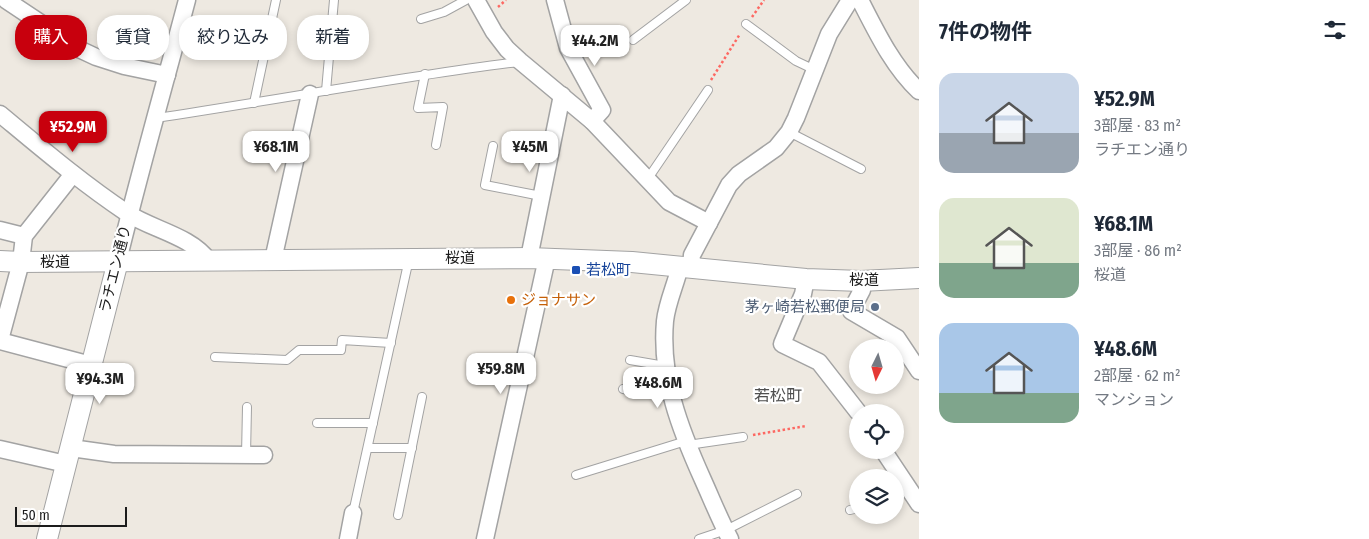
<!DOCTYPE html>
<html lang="ja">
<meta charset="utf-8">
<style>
body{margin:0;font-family:"Fira Sans Condensed","Noto Sans JP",sans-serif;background:#f6f6f7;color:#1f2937;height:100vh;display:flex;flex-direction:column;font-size:19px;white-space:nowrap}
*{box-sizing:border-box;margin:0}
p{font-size:16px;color:#747a83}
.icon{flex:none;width:28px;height:28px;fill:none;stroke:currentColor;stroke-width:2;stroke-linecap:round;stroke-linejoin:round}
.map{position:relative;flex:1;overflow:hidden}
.panel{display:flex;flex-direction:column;background:#fff;width:450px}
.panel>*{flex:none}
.banner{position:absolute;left:15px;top:15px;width:475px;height:45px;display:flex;gap:10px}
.needle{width:32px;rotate:185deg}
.buttons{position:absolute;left:849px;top:339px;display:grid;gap:10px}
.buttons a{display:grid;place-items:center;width:55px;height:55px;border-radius:50%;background:#fff;box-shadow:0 2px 8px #0003;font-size:25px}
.scale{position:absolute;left:15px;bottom:12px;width:112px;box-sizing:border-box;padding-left:5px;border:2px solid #1c1c1c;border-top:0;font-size:14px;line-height:18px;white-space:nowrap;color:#1c1c1c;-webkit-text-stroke:4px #fff;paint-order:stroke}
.price{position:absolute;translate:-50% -42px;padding:0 11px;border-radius:10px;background:#fff;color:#222;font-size:16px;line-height:32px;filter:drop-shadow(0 1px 2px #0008)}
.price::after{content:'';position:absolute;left:50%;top:30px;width:15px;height:11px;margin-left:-8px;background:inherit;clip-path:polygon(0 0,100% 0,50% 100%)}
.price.current{background:#c8000d;color:#fff}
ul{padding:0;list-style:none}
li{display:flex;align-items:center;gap:15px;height:125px;padding:0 20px}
li span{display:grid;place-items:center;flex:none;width:140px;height:100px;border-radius:15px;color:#555}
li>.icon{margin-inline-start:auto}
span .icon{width:60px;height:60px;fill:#fffc;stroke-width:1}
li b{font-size:21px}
h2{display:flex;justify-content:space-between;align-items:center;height:60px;padding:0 20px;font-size:21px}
.tag{padding:0 18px;border-radius:20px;background:#fff;box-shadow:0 2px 8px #0003;font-size:18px;line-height:45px}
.tag.current{background:#c8000d;color:#fff}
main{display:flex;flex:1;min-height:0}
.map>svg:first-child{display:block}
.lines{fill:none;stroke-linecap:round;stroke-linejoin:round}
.service-casing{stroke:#a3a3a3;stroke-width:10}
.minor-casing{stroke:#a3a3a3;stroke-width:19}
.tertiary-casing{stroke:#a3a3a3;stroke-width:22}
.path{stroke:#fd6862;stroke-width:2.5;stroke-dasharray:2.5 2.5;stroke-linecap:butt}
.service{stroke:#fff;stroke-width:8}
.minor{stroke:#fff;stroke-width:16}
.tertiary{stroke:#fff;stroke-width:20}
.transit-dot{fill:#1a4fb4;stroke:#fff;stroke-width:2}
.food-dot{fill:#e8710a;stroke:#fff;stroke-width:2}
.service-dot{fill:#5c6f8a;stroke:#fff;stroke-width:2}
.labels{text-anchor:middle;stroke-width:4.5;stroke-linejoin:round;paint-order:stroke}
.street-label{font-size:15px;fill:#1c1c1c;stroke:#fff}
.transit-label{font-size:15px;fill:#164399;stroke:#fff;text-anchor:start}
.food-label{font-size:15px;fill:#c56008;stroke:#fff;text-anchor:start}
.service-label{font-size:15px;fill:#4e5e75;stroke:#fff;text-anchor:end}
.neighbourhood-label{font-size:16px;fill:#4f4f4f;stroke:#fff}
</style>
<main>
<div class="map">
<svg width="919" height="539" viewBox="0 0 919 539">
<rect width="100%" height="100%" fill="#eee9e1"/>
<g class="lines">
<defs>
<g id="service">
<polyline points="421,19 444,12 466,0"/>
<polyline points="746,24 796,61 815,70"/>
<polyline points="633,40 686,0"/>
<polyline points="425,74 418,108 443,107 436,145"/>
<polyline points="326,91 334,0"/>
<polyline points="254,103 276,0"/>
<path d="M156,118C277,100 397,77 518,62"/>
<polyline points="789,132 861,169"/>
<polyline points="493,146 485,185 541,196"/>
<polyline points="647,180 708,90"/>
<polyline points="215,357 287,360 299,350 341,350 342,340 391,343"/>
<polyline points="630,360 665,366"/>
<polyline points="623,389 671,397"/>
<polyline points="317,423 373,423"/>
<polyline points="688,445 743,437"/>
<polyline points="368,448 412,448"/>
<polyline points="246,455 247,407"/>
<polyline points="576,475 686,441"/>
<polyline points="895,493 908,488"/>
<polyline points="850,510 858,508"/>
<polyline points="353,513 409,259"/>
<polyline points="398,515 422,397"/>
<polyline points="699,539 726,530 797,494"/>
</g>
<g id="minor">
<polyline points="6,0 81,50 96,57 124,66 167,75"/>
<polyline points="476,0 494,32 507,49 520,61 592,121 669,202 709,223"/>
<polyline points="555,0 568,48 602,110 592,121"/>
<path d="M860,0C876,31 893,67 919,91"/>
<path d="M0,114C41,148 82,183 127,213C151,229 191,236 208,260"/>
<polyline points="0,230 24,236"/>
<polyline points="529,258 562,95"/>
<polyline points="273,260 310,94"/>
<path d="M118,261C139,174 164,87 187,0"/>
<path d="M680,266C676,284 667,302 665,321C660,378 680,429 703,480C712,500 720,520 730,539"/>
<polyline points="691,267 692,255 729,185 739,174 776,148 789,132 796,118 829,34 850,0"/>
<polyline points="806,279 803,294 782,344 819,362 858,412"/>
<polyline points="861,281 862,290 851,311 897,338 919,371"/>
<polyline points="0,340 21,262 24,236 73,174"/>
<polyline points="0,341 91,365"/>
<polyline points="71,448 114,454 264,455"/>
<polyline points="0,449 66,464"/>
<polyline points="883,450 919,504"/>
<polyline points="348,539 353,513"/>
<polyline points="485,539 547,258"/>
</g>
<g id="tertiary">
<polyline points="0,261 21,262 529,258 632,262 806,279 861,281 919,278"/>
<polyline points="47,539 118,261"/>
</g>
</defs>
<!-- service casing -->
<use href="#service" class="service-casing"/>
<!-- minor casing -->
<use href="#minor" class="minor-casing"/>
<!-- tertiary casing -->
<use href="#tertiary" class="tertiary-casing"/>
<!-- path -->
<g class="path">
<polyline points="498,7 506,0"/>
<polyline points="752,17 764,0"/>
<polyline points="711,80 740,34"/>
<polyline points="753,435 806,426"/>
</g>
<!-- service -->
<use href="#service" class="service"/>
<!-- minor -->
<use href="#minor" class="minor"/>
<!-- tertiary -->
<use href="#tertiary" class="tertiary"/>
</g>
<!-- markers -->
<rect class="transit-dot" x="571" y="265" width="10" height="10" rx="2.5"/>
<circle class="food-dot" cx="511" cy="300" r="5"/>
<circle class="service-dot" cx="875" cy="307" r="5"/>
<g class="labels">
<!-- street labels -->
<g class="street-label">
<text x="460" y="263">桜道</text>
<text x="55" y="267">桜道</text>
<text transform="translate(115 269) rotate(-76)" y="5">ラチエン通り</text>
<text x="864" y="285">桜道</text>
</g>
<!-- transit labels -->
<g class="transit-label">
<text x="586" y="275">若松町</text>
</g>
<!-- food labels -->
<g class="food-label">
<text x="521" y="305">ジョナサン</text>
</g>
<!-- service labels -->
<g class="service-label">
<text x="865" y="312">茅ヶ崎若松郵便局</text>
</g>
<!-- neighbourhood labels -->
<g class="neighbourhood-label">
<text x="778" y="401">若松町</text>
</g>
</g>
</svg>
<div class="buttons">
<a><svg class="needle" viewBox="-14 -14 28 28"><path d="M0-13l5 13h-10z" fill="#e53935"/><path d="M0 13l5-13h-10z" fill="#747a83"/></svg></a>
<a><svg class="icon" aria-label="locate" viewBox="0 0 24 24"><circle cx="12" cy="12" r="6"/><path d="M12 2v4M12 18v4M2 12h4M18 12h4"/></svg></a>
<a><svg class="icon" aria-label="layers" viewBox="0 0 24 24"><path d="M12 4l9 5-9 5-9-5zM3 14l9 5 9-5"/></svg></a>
</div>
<div class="scale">50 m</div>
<b class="price" style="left:595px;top:67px">¥44.2M</b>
<b class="price current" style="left:73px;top:153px">¥52.9M</b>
<b class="price" style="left:276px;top:173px">¥68.1M</b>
<b class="price" style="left:530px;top:173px">¥45M</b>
<b class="price" style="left:501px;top:395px">¥59.8M</b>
<b class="price" style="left:100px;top:405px">¥94.3M</b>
<b class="price" style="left:658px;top:409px">¥48.6M</b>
<div class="banner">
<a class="tag current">購入</a>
<a class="tag">賃貸</a>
<a class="tag">絞り込み</a>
<a class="tag">新着</a>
</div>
</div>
<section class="panel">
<h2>7件の物件<svg class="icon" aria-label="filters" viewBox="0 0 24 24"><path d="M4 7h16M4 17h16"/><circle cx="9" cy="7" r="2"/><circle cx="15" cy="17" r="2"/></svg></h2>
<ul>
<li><span style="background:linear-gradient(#c9d6e8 60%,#9aa5b1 0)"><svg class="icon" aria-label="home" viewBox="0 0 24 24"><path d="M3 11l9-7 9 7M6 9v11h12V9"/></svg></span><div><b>¥52.9M</b><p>3部屋 · 83 m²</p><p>ラチエン通り</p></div></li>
<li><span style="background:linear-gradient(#dfe7d0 65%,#7fa58c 0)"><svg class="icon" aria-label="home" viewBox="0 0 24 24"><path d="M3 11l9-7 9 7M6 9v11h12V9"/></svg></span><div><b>¥68.1M</b><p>3部屋 · 86 m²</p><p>桜道</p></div></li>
<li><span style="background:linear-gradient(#a9c7e8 70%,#7fa58c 0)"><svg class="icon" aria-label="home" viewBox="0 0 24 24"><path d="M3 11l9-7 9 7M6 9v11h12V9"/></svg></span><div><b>¥48.6M</b><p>2部屋 · 62 m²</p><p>マンション</p></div></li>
</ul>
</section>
</main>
